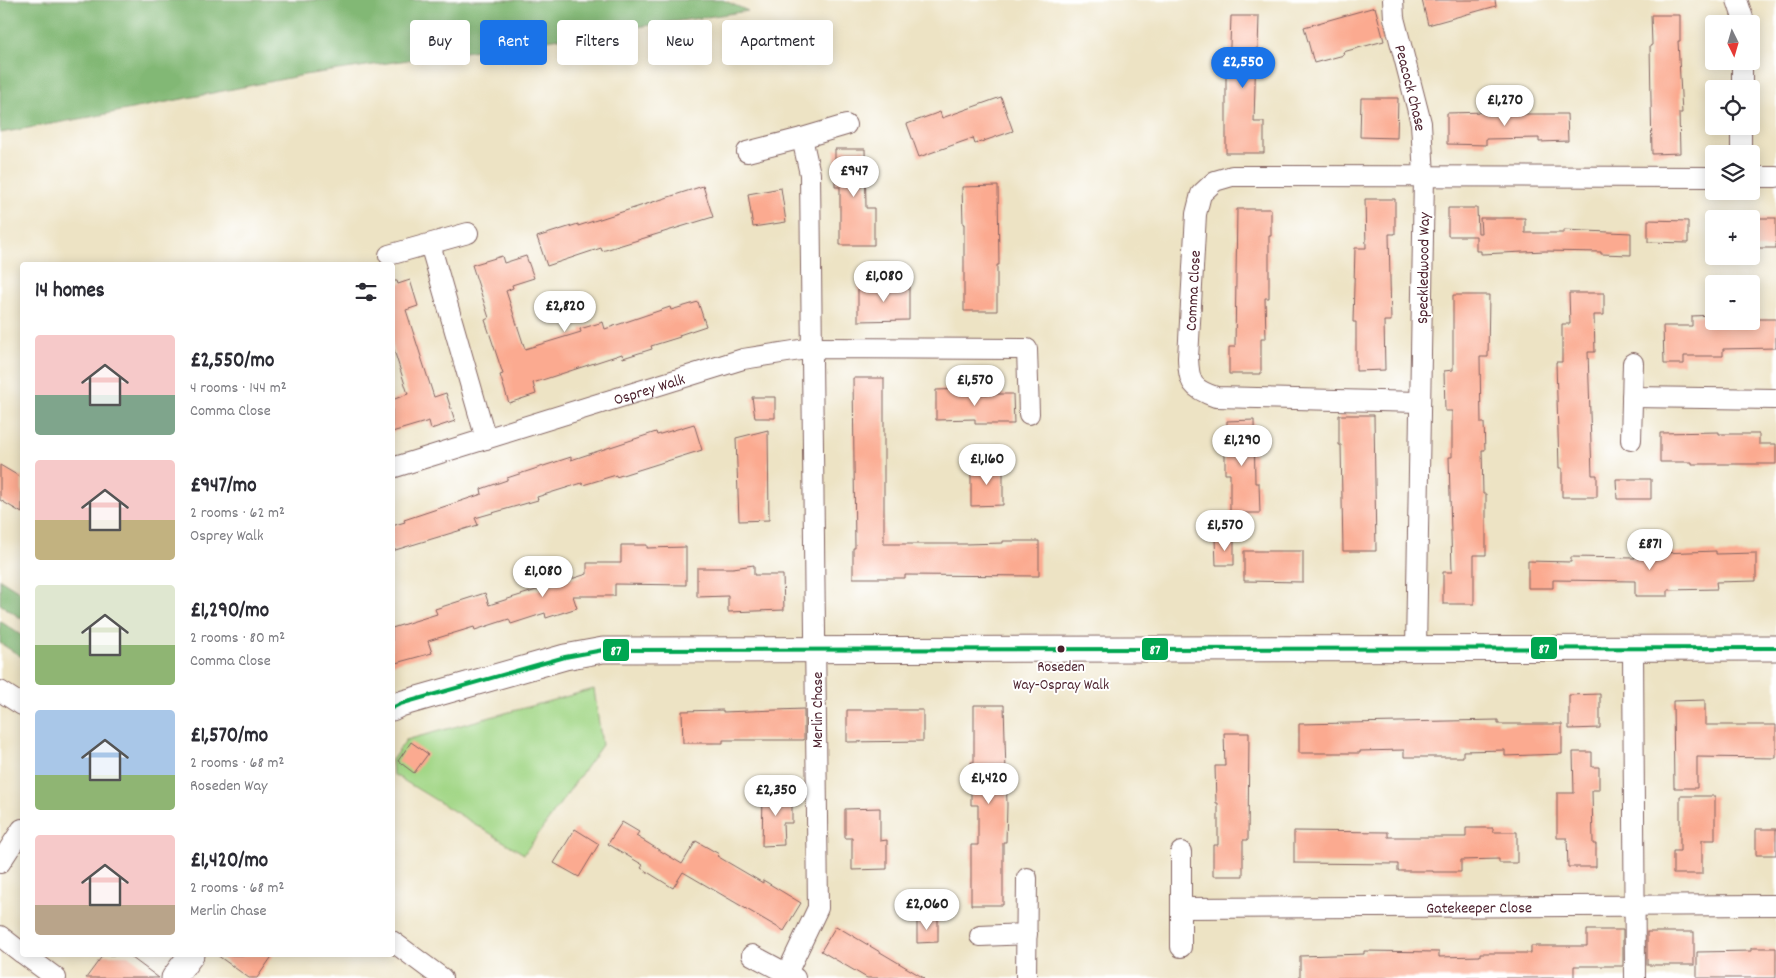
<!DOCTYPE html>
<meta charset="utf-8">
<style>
body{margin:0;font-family:Dekko,sans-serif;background:#f2f2f3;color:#2b2b33;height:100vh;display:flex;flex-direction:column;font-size:19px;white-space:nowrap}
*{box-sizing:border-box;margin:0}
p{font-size:16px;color:#7c7c81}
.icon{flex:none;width:28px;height:28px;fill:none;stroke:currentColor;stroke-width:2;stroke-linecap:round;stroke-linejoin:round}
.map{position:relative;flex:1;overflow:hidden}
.drawer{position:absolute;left:20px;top:262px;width:375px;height:695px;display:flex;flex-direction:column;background:#fff;border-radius:5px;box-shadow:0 2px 12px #0003}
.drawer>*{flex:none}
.banner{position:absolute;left:410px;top:20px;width:475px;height:45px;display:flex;gap:10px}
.needle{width:32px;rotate:175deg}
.fabs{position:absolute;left:1705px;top:15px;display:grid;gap:10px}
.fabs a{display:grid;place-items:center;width:55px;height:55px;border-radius:5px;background:#fff;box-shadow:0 2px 12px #0003;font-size:25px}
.price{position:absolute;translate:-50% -42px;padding:0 11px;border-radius:18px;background:#fff;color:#222;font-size:16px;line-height:32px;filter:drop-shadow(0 1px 2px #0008)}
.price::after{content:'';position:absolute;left:50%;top:30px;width:15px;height:11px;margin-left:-8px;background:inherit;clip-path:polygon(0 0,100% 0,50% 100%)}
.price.selected{background:#1a73e8;color:#fff}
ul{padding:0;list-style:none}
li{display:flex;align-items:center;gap:15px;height:125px;padding:0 15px}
li span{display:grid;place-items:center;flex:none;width:140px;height:100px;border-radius:5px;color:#555}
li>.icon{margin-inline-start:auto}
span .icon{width:60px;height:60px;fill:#fffc;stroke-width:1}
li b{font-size:21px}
h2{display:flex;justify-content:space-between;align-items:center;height:60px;padding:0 15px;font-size:21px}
.pill{padding:0 18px;border-radius:5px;background:#fff;box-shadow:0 2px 12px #0003;font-size:18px;line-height:45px}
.pill.selected{background:#1a73e8;color:#fff}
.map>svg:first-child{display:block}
.green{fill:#a3d787;stroke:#767b59}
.forest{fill:#82b874;stroke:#666c50}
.building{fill:#fbaa90}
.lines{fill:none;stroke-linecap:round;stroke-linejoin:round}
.minor-casing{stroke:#836461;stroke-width:22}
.tertiary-casing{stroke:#836461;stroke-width:27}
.minor{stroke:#fff;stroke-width:20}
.tertiary{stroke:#fff;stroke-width:25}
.bus-1-casing{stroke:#fff;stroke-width:8}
.bus-1{stroke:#00a651;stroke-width:4}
.bus-dot{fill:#4a1f2b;stroke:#fff;stroke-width:2}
.labels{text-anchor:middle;stroke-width:4;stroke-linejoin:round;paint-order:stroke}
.bus-label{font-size:15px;fill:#4a1f2b;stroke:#fff}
.street-label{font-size:16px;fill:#4a1f2b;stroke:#fff}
.line-badge{stroke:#fff;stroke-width:2}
.badge-label{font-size:14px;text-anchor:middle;font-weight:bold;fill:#fff}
</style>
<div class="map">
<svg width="1776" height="978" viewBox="0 0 1776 978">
<rect width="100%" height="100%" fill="#fff"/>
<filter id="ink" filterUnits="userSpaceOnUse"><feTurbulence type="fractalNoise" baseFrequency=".02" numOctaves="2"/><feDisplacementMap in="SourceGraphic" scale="10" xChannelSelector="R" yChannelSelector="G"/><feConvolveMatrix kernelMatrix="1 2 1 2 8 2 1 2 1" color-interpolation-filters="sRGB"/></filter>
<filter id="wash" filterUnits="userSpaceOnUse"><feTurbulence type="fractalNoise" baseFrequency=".0096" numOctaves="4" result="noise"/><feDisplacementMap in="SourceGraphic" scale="20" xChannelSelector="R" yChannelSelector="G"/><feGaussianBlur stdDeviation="1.12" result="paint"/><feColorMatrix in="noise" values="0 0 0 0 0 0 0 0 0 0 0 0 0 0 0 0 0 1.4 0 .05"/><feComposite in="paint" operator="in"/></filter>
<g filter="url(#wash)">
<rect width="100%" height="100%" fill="#ede3c4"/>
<!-- green -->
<polygon class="green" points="594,689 602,745 524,854 393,774 392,760 406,740"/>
<!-- forest -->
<g class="forest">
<polygon points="0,0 723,0 748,11 304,75 96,116 0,133"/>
<polygon points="0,579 22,593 22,619 0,604"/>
<polygon points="0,621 22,636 22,657 0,643"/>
</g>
<g id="blocks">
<!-- building -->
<g class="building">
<polygon points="1422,0 1495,0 1496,6 1428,25"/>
<polygon points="1375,7 1384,41 1343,52 1344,55 1314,63 1304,27"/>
<polygon points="1651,15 1680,15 1680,41 1678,41 1682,113 1679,113 1680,153 1652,154 1650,46 1652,45"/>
<polygon points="1231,16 1259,16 1258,49 1256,48 1254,122 1264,122 1264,153 1226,153 1226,74 1229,74"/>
<polygon points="1001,97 1013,131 975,144 973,138 919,157 907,124 940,112 942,118"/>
<polygon points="1361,98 1398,98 1397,138 1360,137"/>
<polygon points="1487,112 1487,114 1567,114 1568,141 1539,142 1539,138 1486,139 1486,145 1447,144 1447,113"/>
<polygon points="835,149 865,149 866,208 874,208 874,245 840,245 840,187 835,187"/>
<polygon points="703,186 713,217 602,251 601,248 547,266 537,237 578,224 578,226"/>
<polygon points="998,186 999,265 997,265 997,311 964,311 964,224 963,224 962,187"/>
<polygon points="781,188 786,222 753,227 748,194"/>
<polygon points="1365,199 1395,199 1395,234 1389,234 1391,321 1384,321 1385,370 1356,371 1356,322 1353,322 1355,248 1366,248"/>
<polygon points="1448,208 1477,208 1478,233 1481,233 1480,218 1525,218 1525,233 1564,233 1564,230 1631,233 1631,255 1601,254 1601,252 1545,251 1481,254 1481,251 1476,251 1476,236 1448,236"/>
<polygon points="1237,209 1271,209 1271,236 1269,236 1269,298 1265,298 1266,338 1261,338 1261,374 1229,374 1229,347 1235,347"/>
<rect x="1755" y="218" width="21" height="30"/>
<polygon points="1648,220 1688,221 1688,243 1648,242"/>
<polygon points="502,256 504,263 526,256 534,278 512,285 513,288 506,291 525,349 581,332 580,329 603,322 605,329 670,307 671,310 698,302 706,326 679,335 680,337 651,346 652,349 623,358 622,354 533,383 536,394 509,403 500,375 503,374 485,320 489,318 472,265"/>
<polygon points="410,280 418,306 406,310 434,397 446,393 455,421 431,429 429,421 392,432 392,400 408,394 392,344 392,281 397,281 398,284"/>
<polygon points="909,285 909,320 858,321 858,286"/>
<polygon points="1569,293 1604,293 1604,315 1594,315 1595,352 1588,352 1592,475 1597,475 1597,497 1562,497 1562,468 1559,468 1556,362 1562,362 1562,324 1570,324"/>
<polygon points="1453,295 1489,295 1488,357 1480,357 1481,423 1484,423 1485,450 1482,450 1483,494 1486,494 1486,555 1474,555 1474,604 1443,604 1443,572 1452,572 1449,457 1452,457 1452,411 1445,411 1444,371 1453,370"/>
<polygon points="1714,315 1714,321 1751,321 1751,319 1776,319 1776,348 1723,349 1723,356 1684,356 1684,364 1664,364 1663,326 1692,326 1692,316"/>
<polygon points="853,378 884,378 884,544 965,544 1003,543 1003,541 1039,541 1039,576 905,575 905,578 853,578 853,548 855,548"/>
<polygon points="967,389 967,394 1013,394 1014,424 975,424 975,419 936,420 936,390"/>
<polygon points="752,397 775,397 775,418 755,418"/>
<polygon points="1339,415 1374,415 1376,551 1343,551 1341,445 1339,445"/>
<polygon points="1254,420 1255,483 1259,483 1260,513 1230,513 1230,474 1225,474 1225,450 1227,450 1227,421"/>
<polygon points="694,424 702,450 616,477 616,475 583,485 582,483 537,497 538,500 475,518 478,525 392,551 392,526 405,522 404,520 482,494 481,489 507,480 507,478 571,457 571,460 656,432 657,435"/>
<polygon points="768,430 769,520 739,521 736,438"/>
<polygon points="1719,432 1719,434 1759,434 1759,444 1776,444 1776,464 1692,464 1692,462 1660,462 1660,433"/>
<polygon points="0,465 22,478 22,513 0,500"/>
<polygon points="971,466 1003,466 1003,505 971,506"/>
<polygon points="1616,479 1651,479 1651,499 1617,499"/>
<polygon points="1215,539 1234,539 1234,565 1216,565"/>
<polygon points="621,545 647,545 647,548 686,547 686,585 615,584 615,596 573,596 577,608 546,618 545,613 511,624 509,619 475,630 474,627 428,641 432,653 392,664 392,628 437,614 435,609 485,593 489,605 587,574 587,563 621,563"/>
<polygon points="1635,547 1662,547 1662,553 1716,551 1716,554 1756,553 1756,581 1716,582 1717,589 1668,590 1668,596 1635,596 1635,581 1553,580 1553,588 1528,588 1528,561 1571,562 1571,557 1635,558"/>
<polygon points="1244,551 1303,551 1303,582 1244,581"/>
<polygon points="754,565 754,575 783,575 784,610 728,612 728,596 697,597 697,568 733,568"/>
<polygon points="1600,694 1600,728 1569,729 1569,695"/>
<polygon points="1705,700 1705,725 1776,725 1776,758 1697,757 1697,788 1674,788 1673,701"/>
<polygon points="974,705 1004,705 1007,805 1006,842 1003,842 1003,905 971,905 971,845 978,845 978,805 971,805 971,762 974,762"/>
<polygon points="804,709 804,740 723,740 723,743 683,743 682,711 723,710 723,712"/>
<polygon points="847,710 923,710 923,741 847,742"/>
<polygon points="1498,720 1498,724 1562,724 1562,754 1505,756 1505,750 1463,751 1463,757 1404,757 1404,750 1360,751 1360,753 1299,753 1299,724"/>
<polygon points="1224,733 1249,733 1248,840 1243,840 1243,876 1213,876 1213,845 1218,845 1218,803 1216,803 1215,766 1225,766"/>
<polygon points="411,742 428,754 414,773 398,761"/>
<polygon points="1573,752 1592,752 1592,767 1599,767 1599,790 1592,790 1593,844 1596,844 1596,867 1568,867 1567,838 1557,838 1557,793 1574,793"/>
<polygon points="763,793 792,793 792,823 783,823 784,845 762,846"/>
<polygon points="1680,796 1715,796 1715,840 1702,840 1702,874 1673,874 1673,851 1680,851"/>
<polygon points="880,808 880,841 887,840 887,869 852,870 852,838 845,838 845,809"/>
<polygon points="622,822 639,832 636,836 682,864 696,841 719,854 717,856 763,883 763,880 801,903 784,931 683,872 673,888 641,868 643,865 608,844"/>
<polygon points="1466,828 1493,828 1493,832 1517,832 1517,863 1499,863 1499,859 1461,860 1461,872 1433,872 1433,871 1398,871 1398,864 1294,863 1294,831 1388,832 1388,837 1466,837"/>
<polygon points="575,829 599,844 579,877 554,863"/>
<rect x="1756" y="829" width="20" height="26"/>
<polygon points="917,919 938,919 938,942 917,943"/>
<polygon points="836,926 924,978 867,978 821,951"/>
<polygon points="1587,930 1623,930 1623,966 1574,966 1574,978 1300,978 1300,956 1364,954 1364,951 1439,952 1439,957 1480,956 1480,953 1531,953 1531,946 1587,946"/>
<rect x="1647" y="932" width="47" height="33"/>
<polygon points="1751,948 1776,948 1776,978 1697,978 1697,952 1751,951"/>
<polygon points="103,955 128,955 159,978 86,978"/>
<polygon points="217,955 273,955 257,978 249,978"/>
</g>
</g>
</g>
<g filter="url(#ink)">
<use href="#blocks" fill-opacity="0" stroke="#836461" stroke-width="1"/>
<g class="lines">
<defs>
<g id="minor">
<path id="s1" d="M1393,0L1394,18L1421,123L1424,176L1416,649"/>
<polyline points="1737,0 1743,18 1743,24"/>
<polyline points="1742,89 1742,61"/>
<polyline points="747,152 802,138 846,125"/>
<polyline points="1741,154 1741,126"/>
<polyline points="1751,177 1776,177"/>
<polyline points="430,244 486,439"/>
<polyline points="389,255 468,233"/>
<polyline points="1632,397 1776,399"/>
<path id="s2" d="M1420,402L1216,397C1192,389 1189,383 1188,358L1196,214L1201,194L1215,181L1232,176L1714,177"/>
<polyline points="1631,440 1633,363"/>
<path id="s3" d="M392,468L743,359L813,348L1027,349L1029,414"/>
<polyline points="1633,649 1635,978"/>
<polyline points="0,691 22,705"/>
<polyline points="1181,852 1181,947"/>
<polyline points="0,863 22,829"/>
<path id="s4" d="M1181,908L1776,905"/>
<polyline points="0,936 22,953"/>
<polyline points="980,936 1027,934"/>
<polyline points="392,941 442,978"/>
<polyline points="25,955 56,978"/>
<polyline points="752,955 795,978"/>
<polyline points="787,973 818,908 810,174 802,138"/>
<polyline points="1026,978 1027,878"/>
</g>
<g id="tertiary">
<polyline points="392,708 400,704 565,657 603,650 1776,648"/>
<polyline points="174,978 191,955"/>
</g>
</defs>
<!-- minor casing -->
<use href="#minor" class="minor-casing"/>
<!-- tertiary casing -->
<use href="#tertiary" class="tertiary-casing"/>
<!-- minor -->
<use href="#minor" class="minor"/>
<!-- tertiary -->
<use href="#tertiary" class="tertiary"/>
<defs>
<polyline id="bus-1" points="392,708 400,704 565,657 603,650 1776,648"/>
</defs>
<!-- bus-1 casing -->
<use href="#bus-1" class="bus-1-casing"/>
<!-- bus-1 -->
<use href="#bus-1" class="bus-1"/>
</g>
</g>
<!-- markers -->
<circle class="bus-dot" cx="1061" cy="649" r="4.5"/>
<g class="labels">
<!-- bus labels -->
<g class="bus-label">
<text x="1061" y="671">Roseden<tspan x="1061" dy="18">Way-Ospray Walk</tspan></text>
</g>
<!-- street labels -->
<g class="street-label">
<text dy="6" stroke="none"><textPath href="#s1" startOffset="90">Peacock Chase</textPath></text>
<text transform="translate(1422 268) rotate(-89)" y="6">Speckledwood Way</text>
<text dy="6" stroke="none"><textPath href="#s2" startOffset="325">Comma Close</textPath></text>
<text dy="6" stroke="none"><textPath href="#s3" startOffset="269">Osprey Walk</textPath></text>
<text transform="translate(816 710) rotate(-90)" y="6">Merlin Chase</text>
<text dy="6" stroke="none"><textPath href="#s4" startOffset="298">Gatekeeper Close</textPath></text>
</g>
</g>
<g class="line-badge">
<rect x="1530" y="636" width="28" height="24" rx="5" fill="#00a651"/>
<rect x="1141" y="637" width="28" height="24" rx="5" fill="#00a651"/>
<rect x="602" y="638" width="28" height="24" rx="5" fill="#00a651"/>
</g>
<g class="badge-label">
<text x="1544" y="653">87</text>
<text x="1155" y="654">87</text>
<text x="616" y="655">87</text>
</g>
</svg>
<div class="fabs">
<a><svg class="needle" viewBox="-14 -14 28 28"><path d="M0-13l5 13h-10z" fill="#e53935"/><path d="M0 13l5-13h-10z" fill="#7c7c81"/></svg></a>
<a><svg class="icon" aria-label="locate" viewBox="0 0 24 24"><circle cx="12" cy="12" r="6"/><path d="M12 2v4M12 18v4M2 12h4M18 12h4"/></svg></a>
<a><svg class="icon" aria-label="layers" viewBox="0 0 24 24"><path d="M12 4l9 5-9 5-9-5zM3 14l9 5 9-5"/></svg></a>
<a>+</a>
<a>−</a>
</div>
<b class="price selected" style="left:1243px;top:89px">£2,550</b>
<b class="price" style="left:1505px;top:127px">£1,270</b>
<b class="price" style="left:854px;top:198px">£947</b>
<b class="price" style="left:884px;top:303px">£1,080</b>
<b class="price" style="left:565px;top:333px">£2,820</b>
<b class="price" style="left:975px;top:407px">£1,570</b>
<b class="price" style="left:1242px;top:467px">£1,290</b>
<b class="price" style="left:987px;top:486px">£1,160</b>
<b class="price" style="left:1225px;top:552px">£1,570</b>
<b class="price" style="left:1650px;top:571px">£871</b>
<b class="price" style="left:543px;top:598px">£1,080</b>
<b class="price" style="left:989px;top:805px">£1,420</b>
<b class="price" style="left:776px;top:817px">£2,350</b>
<b class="price" style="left:927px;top:931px">£2,060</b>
<div class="banner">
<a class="pill">Buy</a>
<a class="pill selected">Rent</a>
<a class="pill">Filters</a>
<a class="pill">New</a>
<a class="pill">Apartment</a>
</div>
<section class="drawer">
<h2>14 homes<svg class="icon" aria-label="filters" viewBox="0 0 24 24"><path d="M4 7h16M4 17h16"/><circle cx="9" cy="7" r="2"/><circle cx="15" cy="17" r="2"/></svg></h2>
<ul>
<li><span style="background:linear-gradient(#f6c9c9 60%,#7fa58c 0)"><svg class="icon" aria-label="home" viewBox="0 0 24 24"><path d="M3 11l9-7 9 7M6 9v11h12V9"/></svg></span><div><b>£2,550/mo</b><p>4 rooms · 144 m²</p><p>Comma Close</p></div></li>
<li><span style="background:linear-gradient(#f6c9c9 60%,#c2b280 0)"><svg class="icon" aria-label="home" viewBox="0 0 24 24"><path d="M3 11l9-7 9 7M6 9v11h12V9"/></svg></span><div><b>£947/mo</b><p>2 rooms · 62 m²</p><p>Osprey Walk</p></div></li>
<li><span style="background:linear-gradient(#dfe7d0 60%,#8fb573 0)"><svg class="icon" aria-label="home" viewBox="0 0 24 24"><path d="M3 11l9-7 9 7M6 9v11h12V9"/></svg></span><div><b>£1,290/mo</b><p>2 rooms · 80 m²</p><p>Comma Close</p></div></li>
<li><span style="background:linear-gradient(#a9c7e8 65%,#8fb573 0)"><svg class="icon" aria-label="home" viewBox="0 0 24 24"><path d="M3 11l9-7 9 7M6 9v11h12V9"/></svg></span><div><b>£1,570/mo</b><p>2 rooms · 68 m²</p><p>Roseden Way</p></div></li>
<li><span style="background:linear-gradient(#f6c9c9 70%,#b9a48a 0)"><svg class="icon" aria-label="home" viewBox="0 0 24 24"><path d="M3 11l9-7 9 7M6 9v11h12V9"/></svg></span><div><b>£1,420/mo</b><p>2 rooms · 68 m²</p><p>Merlin Chase</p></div></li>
</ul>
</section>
</div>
